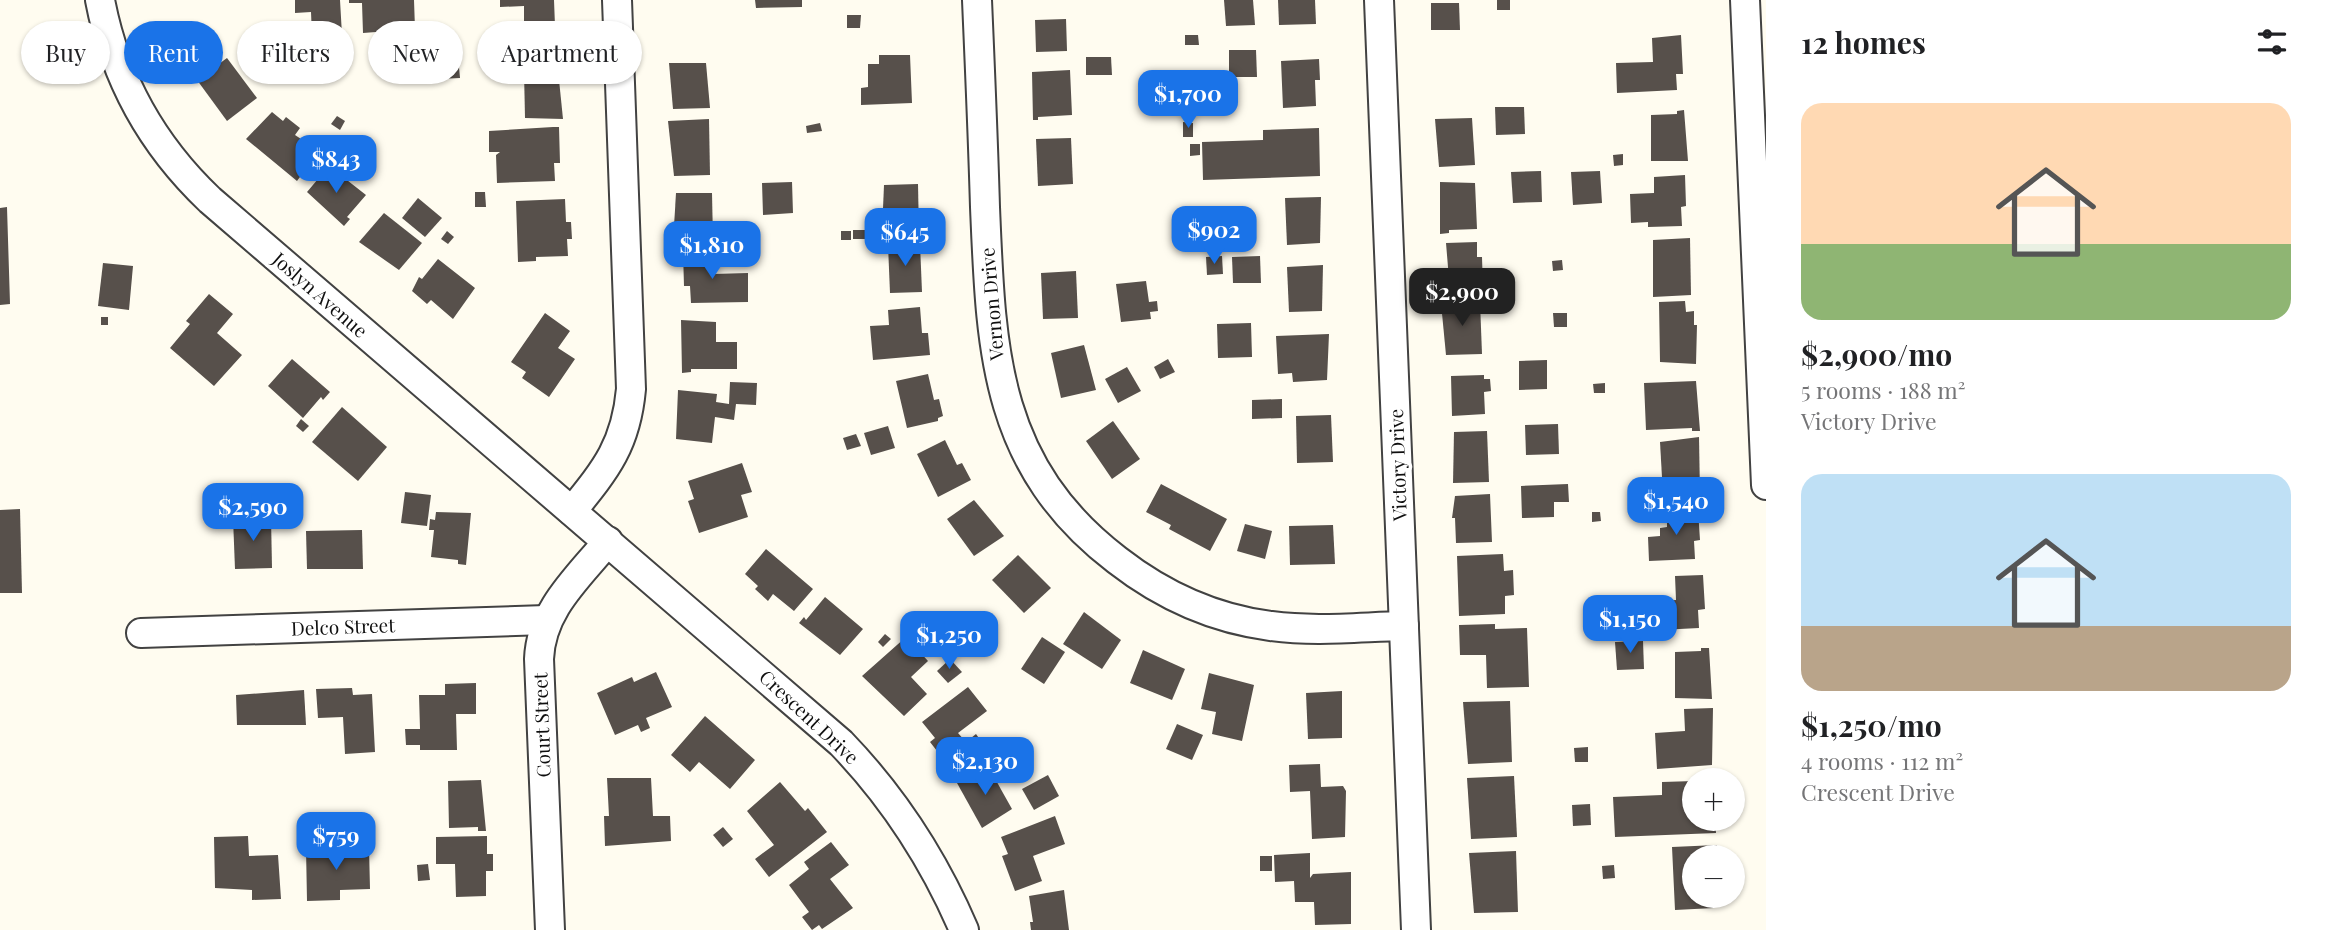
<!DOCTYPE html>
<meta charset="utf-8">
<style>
body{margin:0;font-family:"Playfair Display",serif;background:#f2f2f2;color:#202124;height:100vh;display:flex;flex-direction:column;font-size:26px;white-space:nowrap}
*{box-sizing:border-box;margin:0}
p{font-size:23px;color:#757577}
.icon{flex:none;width:38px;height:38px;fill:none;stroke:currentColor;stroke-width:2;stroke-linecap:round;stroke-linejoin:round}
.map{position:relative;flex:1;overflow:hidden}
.drawer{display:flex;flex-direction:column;background:#fff;width:560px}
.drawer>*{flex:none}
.banner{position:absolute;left:21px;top:21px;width:665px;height:63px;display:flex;gap:14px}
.fabs{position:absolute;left:1682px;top:768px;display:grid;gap:14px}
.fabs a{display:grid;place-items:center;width:63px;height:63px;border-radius:50%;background:#fff;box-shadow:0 2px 5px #0004;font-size:35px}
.price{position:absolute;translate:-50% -60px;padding:0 16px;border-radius:14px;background:#1a73e8;color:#fff;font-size:23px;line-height:46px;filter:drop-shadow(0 2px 4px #0008)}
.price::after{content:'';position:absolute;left:50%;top:42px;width:21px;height:16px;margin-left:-10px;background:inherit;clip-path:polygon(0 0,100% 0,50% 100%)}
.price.on{background:#222;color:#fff}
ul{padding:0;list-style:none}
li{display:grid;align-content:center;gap:14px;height:371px;padding:0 35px}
li span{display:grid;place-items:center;height:217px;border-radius:21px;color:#555}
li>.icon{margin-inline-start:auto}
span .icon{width:126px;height:126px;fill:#fffc;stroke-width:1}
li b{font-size:30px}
h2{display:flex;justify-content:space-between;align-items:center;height:84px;padding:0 35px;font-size:30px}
.tag{padding:0 24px;border-radius:32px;background:#fff;box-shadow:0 2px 5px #0004;font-size:24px;line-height:63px}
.tag.on{background:#1a73e8;color:#fff}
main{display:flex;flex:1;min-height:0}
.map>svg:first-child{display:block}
.building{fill:#57504b}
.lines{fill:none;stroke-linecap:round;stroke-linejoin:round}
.minor-casing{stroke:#424242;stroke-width:32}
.minor{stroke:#fff;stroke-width:28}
.labels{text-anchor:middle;stroke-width:7;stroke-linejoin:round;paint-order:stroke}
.street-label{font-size:19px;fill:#0f0f0f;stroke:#fff}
</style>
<main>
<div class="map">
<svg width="1766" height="930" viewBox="0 0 1766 930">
<rect width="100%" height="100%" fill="#fffcf0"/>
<!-- building -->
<g class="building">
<polygon points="295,0 340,0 342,35 312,36 311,12 295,13"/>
<polygon points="349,0 414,0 415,29 363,33 362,3 349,3"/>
<polygon points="500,0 554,0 555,26 524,27 524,6 500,7"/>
<polygon points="755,0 802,0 802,7 756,8"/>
<polygon points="1224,0 1253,0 1255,25 1226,26"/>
<polygon points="1278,0 1315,0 1316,24 1279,25"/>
<rect x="1497" y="0" width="13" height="10"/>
<polygon points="1431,3 1459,3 1460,30 1431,30"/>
<polygon points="847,15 861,15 860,28 847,28"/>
<polygon points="1066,19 1067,51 1036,52 1035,20"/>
<polygon points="1185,35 1198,35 1199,45 1185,45"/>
<polygon points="1681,35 1683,74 1676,74 1677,90 1617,93 1616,63 1653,62 1652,38"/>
<polygon points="1229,50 1256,50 1257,77 1229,77"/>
<polygon points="879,55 910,55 912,103 861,105 861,88 868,87 868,64 879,64"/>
<polygon points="1086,57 1111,57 1112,75 1086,75"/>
<polygon points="227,58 257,98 227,121 197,80"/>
<polygon points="1319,59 1320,80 1315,80 1316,106 1283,108 1281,61"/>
<polygon points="669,63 706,63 710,108 673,109"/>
<polygon points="459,67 460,78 439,79 438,68"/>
<polygon points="558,70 563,119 525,118 524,71"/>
<polygon points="1070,70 1072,115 1038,117 1038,120 1033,120 1032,72"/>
<polygon points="1495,107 1524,107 1525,134 1496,135"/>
<polygon points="1684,110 1688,161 1651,161 1651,115 1677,114 1677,111"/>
<polygon points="272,112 283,121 286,117 300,128 295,135 319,151 297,181 246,139"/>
<polygon points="337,116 345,121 340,130 331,124"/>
<polygon points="1472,118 1475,165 1439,167 1435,119"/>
<polygon points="709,119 710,175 674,176 668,121"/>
<polygon points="1183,122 1193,123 1193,137 1183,137"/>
<polygon points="820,123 822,131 807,133 806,126"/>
<polygon points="553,127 559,127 560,163 554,163 555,181 497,183 496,155 500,152 489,152 489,131"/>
<polygon points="1319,128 1320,176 1203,180 1202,142 1263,140 1263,130"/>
<polygon points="1071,138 1073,184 1038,186 1036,139"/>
<polygon points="1190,144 1200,144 1200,155 1190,156"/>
<polygon points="1623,154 1623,165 1614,166 1613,155"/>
<polygon points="329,166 366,195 347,217 350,219 344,226 307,192"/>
<polygon points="1541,171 1542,202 1513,203 1511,172"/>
<polygon points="1600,171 1602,203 1573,205 1571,172"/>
<polygon points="1685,175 1686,206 1681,207 1682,226 1648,227 1648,222 1631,223 1630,194 1654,193 1654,177"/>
<polygon points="792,182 793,213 763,215 762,183"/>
<polygon points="1440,182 1475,183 1477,229 1449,230 1449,233 1440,234"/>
<polygon points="918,184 919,234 882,232 884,185"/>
<polygon points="475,192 485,192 486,207 475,207"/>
<polygon points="676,193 712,193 713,240 673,243"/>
<polygon points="1321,197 1320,243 1287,245 1285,198"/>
<polygon points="418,198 442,218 425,237 402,218"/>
<polygon points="565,199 566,222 571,222 572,239 567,239 568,256 536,257 536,261 518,262 516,201"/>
<polygon points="7,207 10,304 0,305 0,208"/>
<polygon points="384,213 422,243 399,270 359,242"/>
<rect x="853" y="230" width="12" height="9"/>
<polygon points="447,231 454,237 448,244 441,239"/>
<rect x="841" y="231" width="10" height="9"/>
<polygon points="1690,238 1691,295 1653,297 1653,240"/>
<polygon points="1220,241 1230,241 1230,250 1220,251"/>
<polygon points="1477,242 1477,257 1482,257 1483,290 1450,291 1446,243"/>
<polygon points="920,244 922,292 890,293 888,245"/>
<polygon points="683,251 712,251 713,274 748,273 748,302 691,303 690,286 684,286"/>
<polygon points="1222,256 1223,274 1207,275 1206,257"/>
<polygon points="1260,256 1261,283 1233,283 1232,257"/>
<polygon points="438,259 475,288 453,319 431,300 427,304 412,291 419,277 422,279"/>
<polygon points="1562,260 1563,270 1553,271 1552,261"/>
<polygon points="103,263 133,266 129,310 98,306"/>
<polygon points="1323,265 1322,311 1289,312 1287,267"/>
<polygon points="1076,271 1078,318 1043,319 1041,273"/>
<polygon points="1146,281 1149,302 1157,301 1158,311 1150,312 1151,319 1121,322 1116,284"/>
<polygon points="209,294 233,314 217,333 242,355 214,386 170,348 190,324 186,321"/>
<polygon points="1685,301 1686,312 1694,311 1694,325 1697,325 1696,364 1660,362 1659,302"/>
<polygon points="1480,302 1482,354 1446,355 1441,303"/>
<polygon points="920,307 922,333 928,333 930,355 873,360 870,326 889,325 888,310"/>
<polygon points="545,313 570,331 558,348 575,359 549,397 522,378 526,372 511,362"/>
<polygon points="1553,313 1567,313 1567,327 1554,327"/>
<rect x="101" y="317" width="7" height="8"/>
<polygon points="681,320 716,322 716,342 737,342 737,369 691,369 691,372 682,373"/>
<polygon points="1251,323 1252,357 1218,358 1217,324"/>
<polygon points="1329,334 1327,380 1293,382 1292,373 1278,374 1276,336"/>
<polygon points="1084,345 1096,390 1061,398 1051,353"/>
<polygon points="292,359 330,392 323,400 321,397 303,418 268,386"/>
<polygon points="1168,359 1175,372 1160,379 1154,367"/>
<polygon points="1547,360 1547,389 1519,390 1519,361"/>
<polygon points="1127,367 1141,391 1118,403 1105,379"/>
<polygon points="928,374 934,400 939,399 943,416 938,418 938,421 907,428 896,381"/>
<polygon points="1484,375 1484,379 1490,379 1491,391 1484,392 1485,414 1452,416 1451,376"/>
<polygon points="1696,381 1700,431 1692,431 1692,428 1646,430 1644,383"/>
<polygon points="730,382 757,383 756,405 736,404 734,420 715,417 712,443 676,439 678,390 717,394 716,402 729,404"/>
<polygon points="1605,383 1605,393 1594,393 1593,384"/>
<polygon points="1282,399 1282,418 1252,419 1252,400"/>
<polygon points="342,407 387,447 358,481 312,442"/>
<polygon points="1331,415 1333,462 1297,463 1296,416"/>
<polygon points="301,419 309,426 303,432 296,426"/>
<polygon points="1113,421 1140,459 1112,479 1086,441"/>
<polygon points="1558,424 1559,454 1526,455 1525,425"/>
<polygon points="888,426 895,448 871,455 864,433"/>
<polygon points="1487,431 1489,482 1453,483 1454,432"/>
<polygon points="856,434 861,446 847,450 843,438"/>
<polygon points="1699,437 1700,494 1663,495 1660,442"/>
<polygon points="945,440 957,465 962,463 971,480 938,497 917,454"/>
<polygon points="742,463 752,492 741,495 748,517 699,533 688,501 694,499 688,481"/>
<polygon points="1161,484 1227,519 1210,551 1169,529 1171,525 1146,512"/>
<polygon points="1568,484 1569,502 1554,502 1554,517 1522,518 1521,486"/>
<polygon points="405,492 431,495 427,526 401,523"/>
<polygon points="1490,494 1492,542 1456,543 1455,518 1452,518 1455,496"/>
<polygon points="974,500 1004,536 974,556 947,519"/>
<polygon points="20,509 22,593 0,593 0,510"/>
<polygon points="1698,510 1700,540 1694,541 1695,559 1649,561 1648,537 1660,536 1660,528 1667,527 1667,511"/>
<polygon points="436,512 471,513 466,565 458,564 458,560 431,557 434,530 429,530 430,519 435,520"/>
<polygon points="1592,512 1600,512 1601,521 1592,522"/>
<polygon points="271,517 272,568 235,569 233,518"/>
<polygon points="1245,524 1272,531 1265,559 1237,551"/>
<polygon points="1333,525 1335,564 1290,565 1289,526"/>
<polygon points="362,530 363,569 307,569 306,531"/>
<polygon points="766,549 813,589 794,611 773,594 768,601 755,589 758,586 745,574"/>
<polygon points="1503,554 1504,571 1513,570 1514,595 1505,596 1505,614 1459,616 1457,556"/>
<polygon points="1018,555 1051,588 1024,613 992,580"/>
<polygon points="1703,575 1705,609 1698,610 1699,628 1640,631 1639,602 1676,600 1675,576"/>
<polygon points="825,597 863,629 840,655 799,623 804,617 806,620"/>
<polygon points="1084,612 1121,640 1102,669 1063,644"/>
<polygon points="1495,624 1495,629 1527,628 1529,687 1487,688 1486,655 1460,655 1459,625"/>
<polygon points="885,634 891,639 883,647 878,642"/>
<polygon points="906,637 928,661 911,677 927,694 904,716 862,676"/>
<polygon points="1042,637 1065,652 1044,684 1021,669"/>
<polygon points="1643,641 1644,669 1617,670 1615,642"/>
<polygon points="1701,648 1709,648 1712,699 1675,698 1675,652 1701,651"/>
<polygon points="1143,650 1185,669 1172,700 1130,683"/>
<polygon points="950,659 962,672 948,683 937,671"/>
<polygon points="656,672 672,707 646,718 650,728 641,732 638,725 615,735 597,693 632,677 634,682"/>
<polygon points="1209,673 1254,685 1242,741 1212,734 1216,712 1201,709"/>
<polygon points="476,683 476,714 456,714 457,750 420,750 420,745 406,745 405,729 420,729 419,695 445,695 445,684"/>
<polygon points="968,687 987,711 958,733 966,742 976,734 983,744 951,769 930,742 935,738 922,722"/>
<polygon points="352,688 353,695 372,694 375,752 345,754 343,717 318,718 316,689"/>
<polygon points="304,690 306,725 237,725 236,695"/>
<polygon points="1342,691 1342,738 1308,739 1306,693"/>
<polygon points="1510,701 1512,762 1468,764 1463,702"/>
<polygon points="1713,708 1712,765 1657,769 1655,733 1685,731 1684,709"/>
<polygon points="705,716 755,760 730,789 699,762 690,772 671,755"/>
<polygon points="1177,724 1203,735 1192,760 1166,749"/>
<polygon points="1588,747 1588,762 1575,762 1574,748"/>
<polygon points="1320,764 1321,787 1343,786 1346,791 1345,837 1312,839 1310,791 1290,792 1289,765"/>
<polygon points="989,768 1012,809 982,828 957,783"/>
<polygon points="1048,775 1059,796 1034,810 1022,789"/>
<polygon points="1514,776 1517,837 1471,839 1467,778"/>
<polygon points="607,778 651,778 653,816 670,816 671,841 605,846 604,816 609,816"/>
<polygon points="481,780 486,831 478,831 478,827 449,828 448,781"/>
<polygon points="1694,781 1694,819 1715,819 1716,833 1615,837 1613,797 1662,795 1662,782"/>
<polygon points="780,782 805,811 808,808 827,832 769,877 755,859 774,845 747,811"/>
<polygon points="1590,804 1591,825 1573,826 1572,805"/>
<polygon points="1055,816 1065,844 1033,856 1042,881 1015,891 1002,856 1008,854 1001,837"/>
<polygon points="723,827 733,839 723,847 713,835"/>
<polygon points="248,836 249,856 278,855 281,899 252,900 252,890 215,888 214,837"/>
<polygon points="487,836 487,854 493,854 493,871 486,871 486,896 456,897 455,864 436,864 436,837"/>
<polygon points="831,842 849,865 830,879 853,908 822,929 819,925 812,930 802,917 809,912 789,885 809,869 804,862"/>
<polygon points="1717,845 1717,858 1694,858 1694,896 1713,896 1714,908 1675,910 1672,847"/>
<polygon points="369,847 370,889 340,890 340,900 307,901 306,848"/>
<polygon points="1516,851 1518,912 1474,913 1469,853"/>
<polygon points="1310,853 1310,878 1313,874 1351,872 1351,924 1315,925 1314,902 1295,902 1294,881 1275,882 1274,855"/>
<rect x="1260" y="856" width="12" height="15"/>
<polygon points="428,864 430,880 418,881 417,865"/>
<polygon points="1614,865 1615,878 1603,879 1602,866"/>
<polygon points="1064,890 1069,930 1031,930 1030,922 1033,922 1029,896"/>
</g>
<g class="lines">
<defs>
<g id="minor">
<path d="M100,0C115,79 152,145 210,200L841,743C894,798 934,860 964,930"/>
<path d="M977,0C980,69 983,138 985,207C991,349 993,465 1117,560C1162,595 1215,619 1271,626C1315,632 1360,627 1404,626"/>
<polyline points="1379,0 1416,930"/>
<polyline points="1745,0 1766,485"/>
<path d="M572,511C606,469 626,445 631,389L617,0"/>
<polyline points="141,633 546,620"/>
<path d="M550,930L539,659C541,609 578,578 608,541"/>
</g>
</defs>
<!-- minor casing -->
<use href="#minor" class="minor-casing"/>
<!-- minor -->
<use href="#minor" class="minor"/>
</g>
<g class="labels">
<!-- street labels -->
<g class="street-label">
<text transform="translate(320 295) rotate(41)" y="7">Joslyn Avenue</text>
<text transform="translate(992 304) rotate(-95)" y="7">Vernon Drive</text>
<text transform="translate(1398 465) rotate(-92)" y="7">Victory Drive</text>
<text transform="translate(343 627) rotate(-2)" y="7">Delco Street</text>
<text transform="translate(809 717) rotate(43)" y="7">Crescent Drive</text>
<text transform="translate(542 725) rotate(-92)" y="7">Court Street</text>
</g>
</g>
</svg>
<div class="fabs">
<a>+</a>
<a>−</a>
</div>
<b class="price" style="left:1188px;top:130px">$1,700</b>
<b class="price" style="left:336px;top:195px">$843</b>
<b class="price" style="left:1214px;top:266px">$902</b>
<b class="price" style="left:905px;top:268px">$645</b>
<b class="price" style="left:712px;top:281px">$1,810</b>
<b class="price on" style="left:1462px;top:328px">$2,900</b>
<b class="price" style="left:1676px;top:537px">$1,540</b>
<b class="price" style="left:253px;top:543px">$2,590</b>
<b class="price" style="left:1630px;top:655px">$1,150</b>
<b class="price" style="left:949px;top:671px">$1,250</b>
<b class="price" style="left:985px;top:797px">$2,130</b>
<b class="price" style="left:336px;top:872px">$759</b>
<div class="banner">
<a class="tag">Buy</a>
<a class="tag on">Rent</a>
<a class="tag">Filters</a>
<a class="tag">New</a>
<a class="tag">Apartment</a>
</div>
</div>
<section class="drawer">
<h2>12 homes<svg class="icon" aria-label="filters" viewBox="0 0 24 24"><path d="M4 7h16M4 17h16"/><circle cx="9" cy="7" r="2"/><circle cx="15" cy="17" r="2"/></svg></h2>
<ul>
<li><span style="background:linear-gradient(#ffd9b3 65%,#8fb573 0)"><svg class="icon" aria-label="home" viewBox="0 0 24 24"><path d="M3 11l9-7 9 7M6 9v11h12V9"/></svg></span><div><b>$2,900/mo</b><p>5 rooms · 188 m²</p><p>Victory Drive</p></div></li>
<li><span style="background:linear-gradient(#bfe0f5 70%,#b9a48a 0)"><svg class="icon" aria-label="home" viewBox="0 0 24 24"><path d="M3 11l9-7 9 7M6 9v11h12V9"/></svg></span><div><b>$1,250/mo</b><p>4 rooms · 112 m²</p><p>Crescent Drive</p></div></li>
</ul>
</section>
</main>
